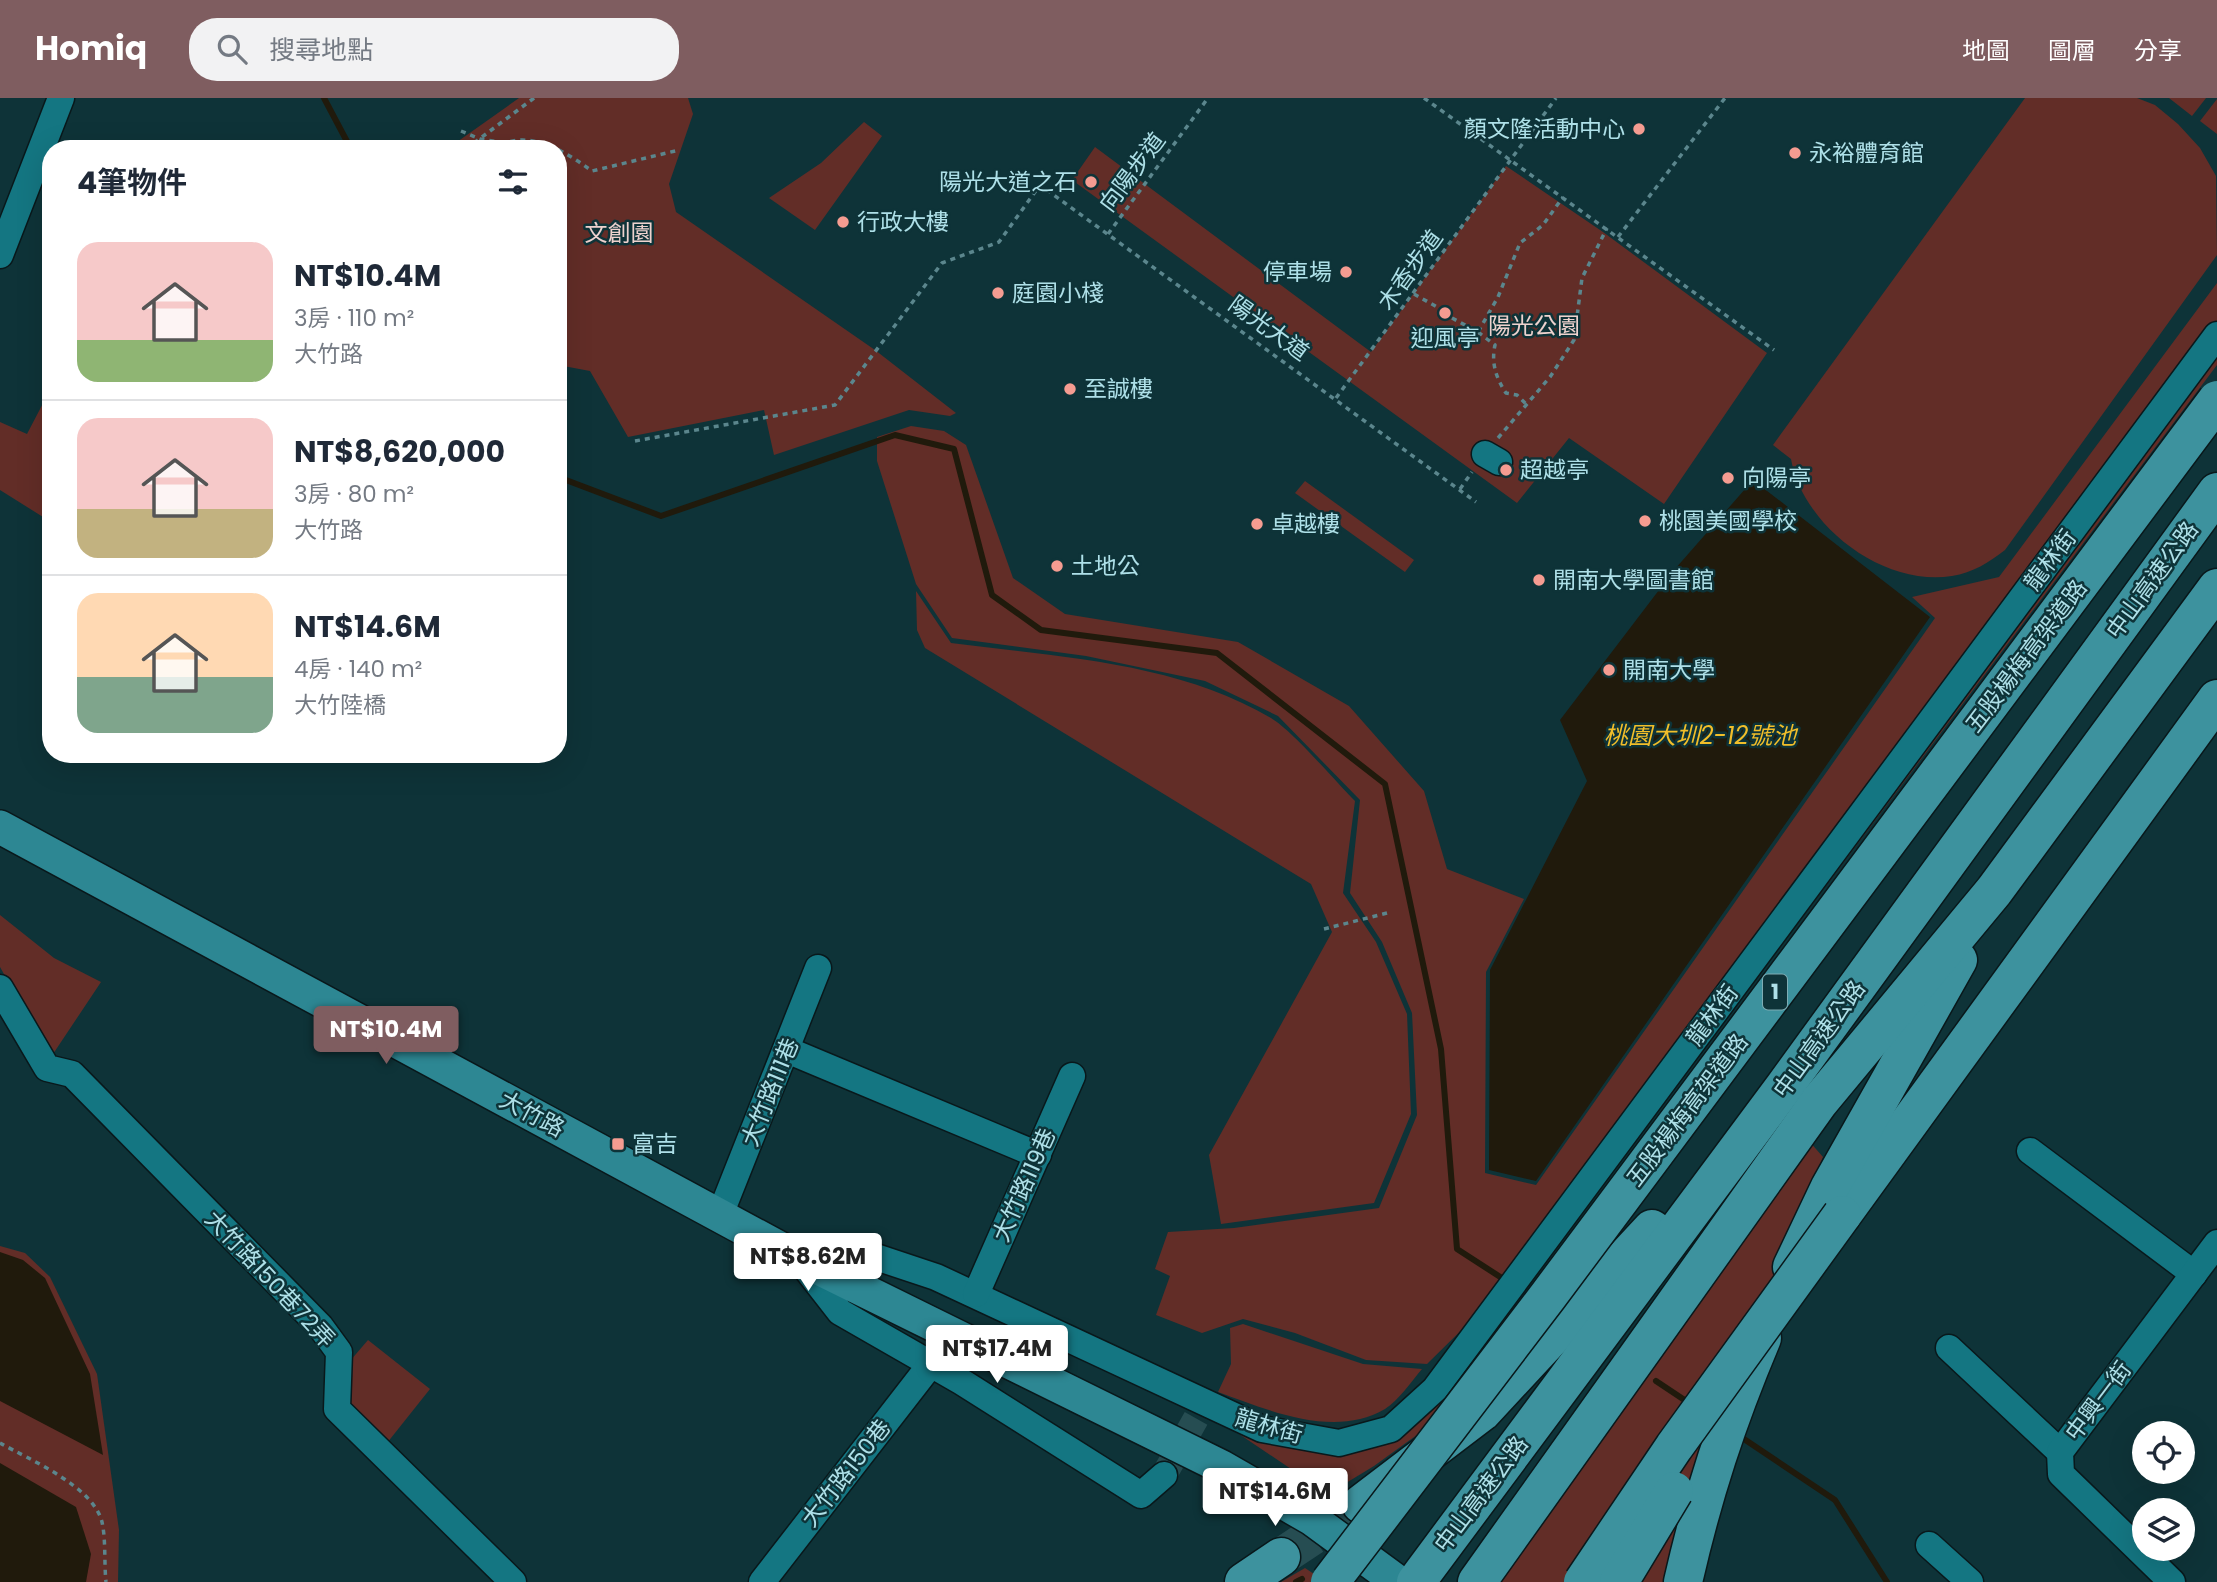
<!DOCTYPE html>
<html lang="zh-TW">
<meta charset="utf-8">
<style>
body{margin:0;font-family:Poppins,"Noto Sans TC",sans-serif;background:#f2f2f3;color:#1f2937;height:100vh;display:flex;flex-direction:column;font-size:26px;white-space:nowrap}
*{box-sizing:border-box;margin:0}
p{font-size:23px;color:#747a83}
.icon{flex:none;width:38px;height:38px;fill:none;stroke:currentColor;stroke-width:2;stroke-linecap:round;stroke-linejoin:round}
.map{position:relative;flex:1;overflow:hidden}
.drawer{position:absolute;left:42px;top:42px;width:525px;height:623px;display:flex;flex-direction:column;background:#fff;border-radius:28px;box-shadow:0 7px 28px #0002}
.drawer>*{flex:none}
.fabs{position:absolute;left:2132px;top:1323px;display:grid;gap:14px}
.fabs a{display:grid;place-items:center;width:63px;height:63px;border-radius:50%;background:#fff;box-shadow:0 7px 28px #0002;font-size:35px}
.price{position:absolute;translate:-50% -60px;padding:0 16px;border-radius:7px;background:#fff;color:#222;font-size:23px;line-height:46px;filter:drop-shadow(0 2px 4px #0008)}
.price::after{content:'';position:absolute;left:50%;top:42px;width:21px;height:16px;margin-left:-10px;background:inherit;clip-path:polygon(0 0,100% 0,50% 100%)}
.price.active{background:#7f5d60;color:#fff}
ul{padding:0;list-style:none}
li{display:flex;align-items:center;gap:21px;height:175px;padding:0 35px}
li+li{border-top:2px solid #e0e1e3}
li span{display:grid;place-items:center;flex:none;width:196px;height:140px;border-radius:21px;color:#555}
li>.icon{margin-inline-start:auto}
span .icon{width:84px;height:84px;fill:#fffc;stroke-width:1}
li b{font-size:30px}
h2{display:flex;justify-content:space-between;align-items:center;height:84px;padding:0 35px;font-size:30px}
header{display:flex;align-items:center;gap:42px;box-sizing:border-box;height:98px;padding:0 35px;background:#7f5d60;color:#fff}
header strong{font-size:33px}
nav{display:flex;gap:38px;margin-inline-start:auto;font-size:24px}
.search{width:490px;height:63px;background:#f2f2f3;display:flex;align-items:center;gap:18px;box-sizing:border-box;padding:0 24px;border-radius:28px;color:#747a83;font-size:26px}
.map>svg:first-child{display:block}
.green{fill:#622d27}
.water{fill:#201a0c}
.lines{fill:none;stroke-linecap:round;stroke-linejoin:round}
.stream{stroke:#201a0c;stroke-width:6}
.minor-tunnel{stroke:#264d52;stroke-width:26;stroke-dasharray:26 13;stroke-linecap:butt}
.highway-tunnel{stroke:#264d52;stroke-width:38;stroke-dasharray:38 19;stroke-linecap:butt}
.minor-casing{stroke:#09181b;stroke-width:29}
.major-casing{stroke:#09181b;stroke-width:36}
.highway-casing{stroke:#09181b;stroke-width:41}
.path{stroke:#5b868d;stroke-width:3.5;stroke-dasharray:5 5;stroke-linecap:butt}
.minor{stroke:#147682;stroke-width:26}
.major{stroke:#2d8793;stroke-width:33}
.highway{stroke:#3d929e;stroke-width:38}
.highway-bridge-casing{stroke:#09181b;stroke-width:41;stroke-linecap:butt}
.highway-bridge{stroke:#3d929e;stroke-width:38}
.poi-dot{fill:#f59c91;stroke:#0e3338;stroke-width:2.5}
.labels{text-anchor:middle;stroke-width:5;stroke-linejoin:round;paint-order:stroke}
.shield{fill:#0e3338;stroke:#7eacb3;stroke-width:2}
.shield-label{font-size:21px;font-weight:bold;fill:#aee0e8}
.poi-label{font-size:23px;fill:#aee0e8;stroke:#0e3338;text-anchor:start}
.street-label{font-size:23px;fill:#aee0e8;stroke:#0e3338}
.park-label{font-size:23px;fill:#eed2ce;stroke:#0e3338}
.water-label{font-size:24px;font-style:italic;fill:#f1be2a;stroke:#0e3338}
</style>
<header>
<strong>Homiq</strong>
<div class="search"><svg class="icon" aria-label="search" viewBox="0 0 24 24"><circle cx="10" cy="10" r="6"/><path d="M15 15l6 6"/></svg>搜尋地點</div>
<nav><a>地圖</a><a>圖層</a><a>分享</a></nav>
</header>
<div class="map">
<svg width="2217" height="1484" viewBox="0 0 2217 1484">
<rect width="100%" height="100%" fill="#0e3338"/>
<!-- green -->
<g class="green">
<polygon points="519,0 688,0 693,16 669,86 676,114 875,252 956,315 950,318 909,312 774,357 764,312 628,339 590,273 558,267 558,51 447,51"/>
<path d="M2025,0H2137L2155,7L2178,26L2200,50L2216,78L2217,157L2005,452C1989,464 1973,475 1952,478C1883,489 1803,428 1791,361L1773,347Z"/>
<polygon points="2169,0 2206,0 2192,18"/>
<polygon points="2217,1 2217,36 2200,23"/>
<polygon points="864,24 882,38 815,132 769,100 821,65"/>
<polygon points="1095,49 1371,254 1506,68 1603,134 1767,255 1664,406 1569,340 1517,405 1072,82"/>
<polygon points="2217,185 2217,267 1534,1177 1493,1201 1427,1266 1366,1262 1295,1235 1243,1221 1202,1235 1156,1217 1170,1178 1155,1171 1168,1134 1234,1130 1379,1110 1417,1017 1412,915 1382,844 1350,795 1360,702 1278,618 1205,583 1086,558 952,540 916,486 877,363 877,339 911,328 944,333 966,347 1013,480 1065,516 1238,544 1349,608 1424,693 1447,771 1524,801 1486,874 1485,1075 1536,1087 1935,520 1912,499 1999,479"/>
<polygon points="51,290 51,424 0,392 0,324 27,336"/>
<polygon points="1305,383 1414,462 1405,474 1295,395"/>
<path d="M916,493L951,545C1058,559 1176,564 1271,620C1294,634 1334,682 1355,703L1343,795L1376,844L1407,916L1411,1016L1374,1105L1221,1126L1209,1057L1332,834L1311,786L925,550L917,532Z"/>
<polygon points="0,817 54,860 101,884 51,959 0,869"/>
<polygon points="1809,1043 1823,1059 1773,1180 1683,1484 1493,1484"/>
<polygon points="0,1148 25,1155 50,1179 97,1276 119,1432 118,1484 0,1484"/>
<polygon points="1501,1206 1529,1234 1450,1313 1374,1368 1328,1396 1208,1315 1275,1322 1325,1336 1368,1330 1393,1317"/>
<path d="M1243,1226L1363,1266L1422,1271C1411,1284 1399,1302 1385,1311C1334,1341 1268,1312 1218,1294L1231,1266L1230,1230Z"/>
<polygon points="368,1242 430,1291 387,1345 341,1303 344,1270"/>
<polygon points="1305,1470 1326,1484 1281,1484"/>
</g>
<!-- water -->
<g class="water">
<polygon points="1753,382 1930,519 1536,1083 1489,1072 1490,872 1587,683 1560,622 1675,471"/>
<polygon points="0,1154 23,1162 45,1180 90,1276 103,1357 0,1303"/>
<polygon points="0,1365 76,1409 91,1456 86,1484 0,1484"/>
</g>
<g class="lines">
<!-- stream -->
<g class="stream">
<polyline points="324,0 351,51"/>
<polyline points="558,379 661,418 895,337 954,351 992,497 1041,532 1217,555 1385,686 1441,951 1457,1151 1508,1184"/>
<polyline points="1656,1283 1689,1305"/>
<polyline points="1738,1337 1835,1402 1887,1484"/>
<polyline points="1296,1484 1302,1481"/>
</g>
<!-- minor-tunnel -->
<polyline class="minor-tunnel" points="1164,1377 1198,1317"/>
<!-- highway-tunnel -->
<polyline class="highway-tunnel" points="1281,1459 1361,1406"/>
<defs>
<g id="minor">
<polyline points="0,157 61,0"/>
<polyline points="1485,356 1499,364"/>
<polyline points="0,890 47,970 72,976 320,1228 339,1254 337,1311 513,1484"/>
<polyline points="787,952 1038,1057"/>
<polyline points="2030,1053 2194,1176"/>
<polyline points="720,1117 818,870"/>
<polyline points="798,1160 870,1157 936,1179 1262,1331 1339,1345 1391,1331 1435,1291 2217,237"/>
<polyline points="801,1164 840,1214 962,1284 1141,1397 1164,1377"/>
<polyline points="976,1196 1072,978"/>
<polyline points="1949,1250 2060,1354"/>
<polyline points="1929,1447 1970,1484"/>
<polyline points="762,1484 931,1266"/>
<polyline points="2172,1484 2061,1376 2060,1354 2217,1145"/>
</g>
<polyline id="major" points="0,729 798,1160 1222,1369 1312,1421 1398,1484"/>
<g id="highway">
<polyline points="1842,1117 2217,601"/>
<polyline points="1792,1169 1830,1089 1958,862"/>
<polyline points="1361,1406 1482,1314 1652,1131"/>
<polyline points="1244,1484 1281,1459"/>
<polyline points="1416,1484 1784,989 2217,394"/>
<polyline points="1477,1484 1819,1004 1994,793 2217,490"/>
<path d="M1683,1484C1703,1396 1727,1323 1762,1240"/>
</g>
</defs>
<!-- minor casing -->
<use href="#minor" class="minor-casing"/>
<!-- major casing -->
<use href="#major" class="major-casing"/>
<!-- highway casing -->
<use href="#highway" class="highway-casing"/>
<!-- path -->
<g class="path">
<polyline points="1424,0 1774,252"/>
<polyline points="461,33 480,41 500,44"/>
<polyline points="466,51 534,0"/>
<path d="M492,51C527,29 563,52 592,73L679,52"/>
<polyline points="536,51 536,42"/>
<polyline points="1108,136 1208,0"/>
<polyline points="1618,139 1725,0"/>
<polyline points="1414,196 1437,209"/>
<polyline points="1452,220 1478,234 1498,199 1520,145 1543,127 1563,99"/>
<path d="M1478,234L1495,247C1491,265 1496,280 1506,295L1517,297L1527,307"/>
<polyline points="1336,300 1556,0"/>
<polyline points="1498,340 1550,279 1574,242 1582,180 1607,130"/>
<polyline points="635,343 835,307 942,165 999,144 1040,87 1476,404"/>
<polyline points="1460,391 1472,374"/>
<polyline points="1324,831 1391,814"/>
<path d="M0,1345C30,1362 93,1388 102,1424C106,1442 104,1465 106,1484"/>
</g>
<!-- minor -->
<use href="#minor" class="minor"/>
<!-- major -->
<use href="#major" class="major"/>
<!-- highway -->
<use href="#highway" class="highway"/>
<defs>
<g id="highway-bridge">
<polyline points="1330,1484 1548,1198 2217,302"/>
<polyline points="1583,1484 1674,1349 1842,1117"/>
<polyline points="1619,1484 1674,1393"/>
</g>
</defs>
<!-- highway-bridge casing -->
<use href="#highway-bridge" class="highway-bridge-casing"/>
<!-- highway-bridge -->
<use href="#highway-bridge" class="highway-bridge"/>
</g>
<!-- markers -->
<g class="poi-dot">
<circle cx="1639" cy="31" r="7"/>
<circle cx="1795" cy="55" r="7"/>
<circle cx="1091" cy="84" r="7"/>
<circle cx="843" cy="124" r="7"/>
<circle cx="1346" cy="174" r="7"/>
<circle cx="998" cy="195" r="7"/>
<circle cx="1445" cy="215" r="7"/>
<circle cx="1070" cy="291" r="7"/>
<circle cx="1506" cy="372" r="7"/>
<circle cx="1728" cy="380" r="7"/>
<circle cx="1645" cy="423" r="7"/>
<circle cx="1257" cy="426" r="7"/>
<circle cx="1057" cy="468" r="7"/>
<circle cx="1539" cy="482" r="7"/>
<circle cx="1609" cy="572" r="7"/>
<rect x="611" y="1039" width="14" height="14" rx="3.5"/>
</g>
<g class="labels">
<!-- shield labels -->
<rect class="shield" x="1763" y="876.5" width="24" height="35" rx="5"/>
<g class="shield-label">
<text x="1775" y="901">1</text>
</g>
<!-- poi labels -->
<g class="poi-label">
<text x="1625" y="39" text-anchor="end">顏文隆活動中心</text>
<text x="1809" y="63">永裕體育館</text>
<text x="1077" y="92" text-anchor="end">陽光大道之石</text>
<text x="857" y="132">行政大樓</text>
<text x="1332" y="182" text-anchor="end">停車場</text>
<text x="1012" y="203">庭園小棧</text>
<text x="1445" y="248" text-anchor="middle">迎風亭</text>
<text x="1084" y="299">至誠樓</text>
<text x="1520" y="380">超越亭</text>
<text x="1742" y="388">向陽亭</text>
<text x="1659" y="431">桃園美國學校</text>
<text x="1271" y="434">卓越樓</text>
<text x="1071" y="476">土地公</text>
<text x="1553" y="490">開南大學圖書館</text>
<text x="1623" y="580">開南大學</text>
<text x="632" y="1054">富吉</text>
</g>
<!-- street labels -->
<g class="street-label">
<text transform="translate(1132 74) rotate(-53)" y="8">向陽步道</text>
<text transform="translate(1410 172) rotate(-54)" y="8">木香步道</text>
<text transform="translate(1269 230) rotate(36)" y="8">陽光大道</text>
<text transform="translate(2050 462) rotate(-53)" y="8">龍林街</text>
<text transform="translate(2152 482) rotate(-54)" y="8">中山高速公路</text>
<text transform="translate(2026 558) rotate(-53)" y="8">五股楊梅高架道路</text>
<text transform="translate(1712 917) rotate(-53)" y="8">龍林街</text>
<text transform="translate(1819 941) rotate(-54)" y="8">中山高速公路</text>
<text transform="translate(770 994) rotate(-68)" y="8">大竹路111巷</text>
<text transform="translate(1687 1012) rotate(-53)" y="8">五股楊梅高架道路</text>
<text transform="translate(532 1016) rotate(28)" y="8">大竹路</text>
<text transform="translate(1024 1087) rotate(-66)" y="8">大竹路119巷</text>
<text transform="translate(270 1181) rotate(47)" y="8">大竹路150巷72弄</text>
<text transform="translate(2098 1303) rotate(-53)" y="8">中興一街</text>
<text transform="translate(1269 1328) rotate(16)" y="8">龍林街</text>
<text transform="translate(846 1375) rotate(-52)" y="8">大竹路150巷</text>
<text transform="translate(1481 1396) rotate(-53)" y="8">中山高速公路</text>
</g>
<!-- park labels -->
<g class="park-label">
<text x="619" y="143">文創園</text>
<text x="1534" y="236">陽光公園</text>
</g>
<!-- water labels -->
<g class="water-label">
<text x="1700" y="646">桃園大圳2-12號池</text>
</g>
</g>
</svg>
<div class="fabs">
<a><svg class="icon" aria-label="locate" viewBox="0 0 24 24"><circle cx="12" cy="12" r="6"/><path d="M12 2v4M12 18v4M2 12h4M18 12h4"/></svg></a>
<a><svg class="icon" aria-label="layers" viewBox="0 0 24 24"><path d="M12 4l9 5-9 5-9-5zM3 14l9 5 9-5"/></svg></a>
</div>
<b class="price active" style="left:386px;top:968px">NT$10.4M</b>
<b class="price" style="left:808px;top:1195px">NT$8.62M</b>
<b class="price" style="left:997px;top:1287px">NT$17.4M</b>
<b class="price" style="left:1275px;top:1430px">NT$14.6M</b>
<section class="drawer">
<h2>4筆物件<svg class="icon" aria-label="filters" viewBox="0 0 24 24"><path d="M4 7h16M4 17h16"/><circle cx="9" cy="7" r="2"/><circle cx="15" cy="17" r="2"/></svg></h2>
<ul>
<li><span style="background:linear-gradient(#f6c9c9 70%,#8fb573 0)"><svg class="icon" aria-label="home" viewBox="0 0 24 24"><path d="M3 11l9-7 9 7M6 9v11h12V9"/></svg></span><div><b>NT$10.4M</b><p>3房 · 110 m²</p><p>大竹路</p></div></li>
<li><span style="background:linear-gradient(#f6c9c9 65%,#c2b280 0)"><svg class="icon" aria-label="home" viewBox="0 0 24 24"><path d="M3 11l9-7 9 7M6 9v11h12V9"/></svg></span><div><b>NT$8,620,000</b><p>3房 · 80 m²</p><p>大竹路</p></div></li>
<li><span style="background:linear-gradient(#ffd9b3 60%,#7fa58c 0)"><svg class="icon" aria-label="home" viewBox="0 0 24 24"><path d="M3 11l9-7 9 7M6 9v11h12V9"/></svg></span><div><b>NT$14.6M</b><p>4房 · 140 m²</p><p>大竹陸橋</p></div></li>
</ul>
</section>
</div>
